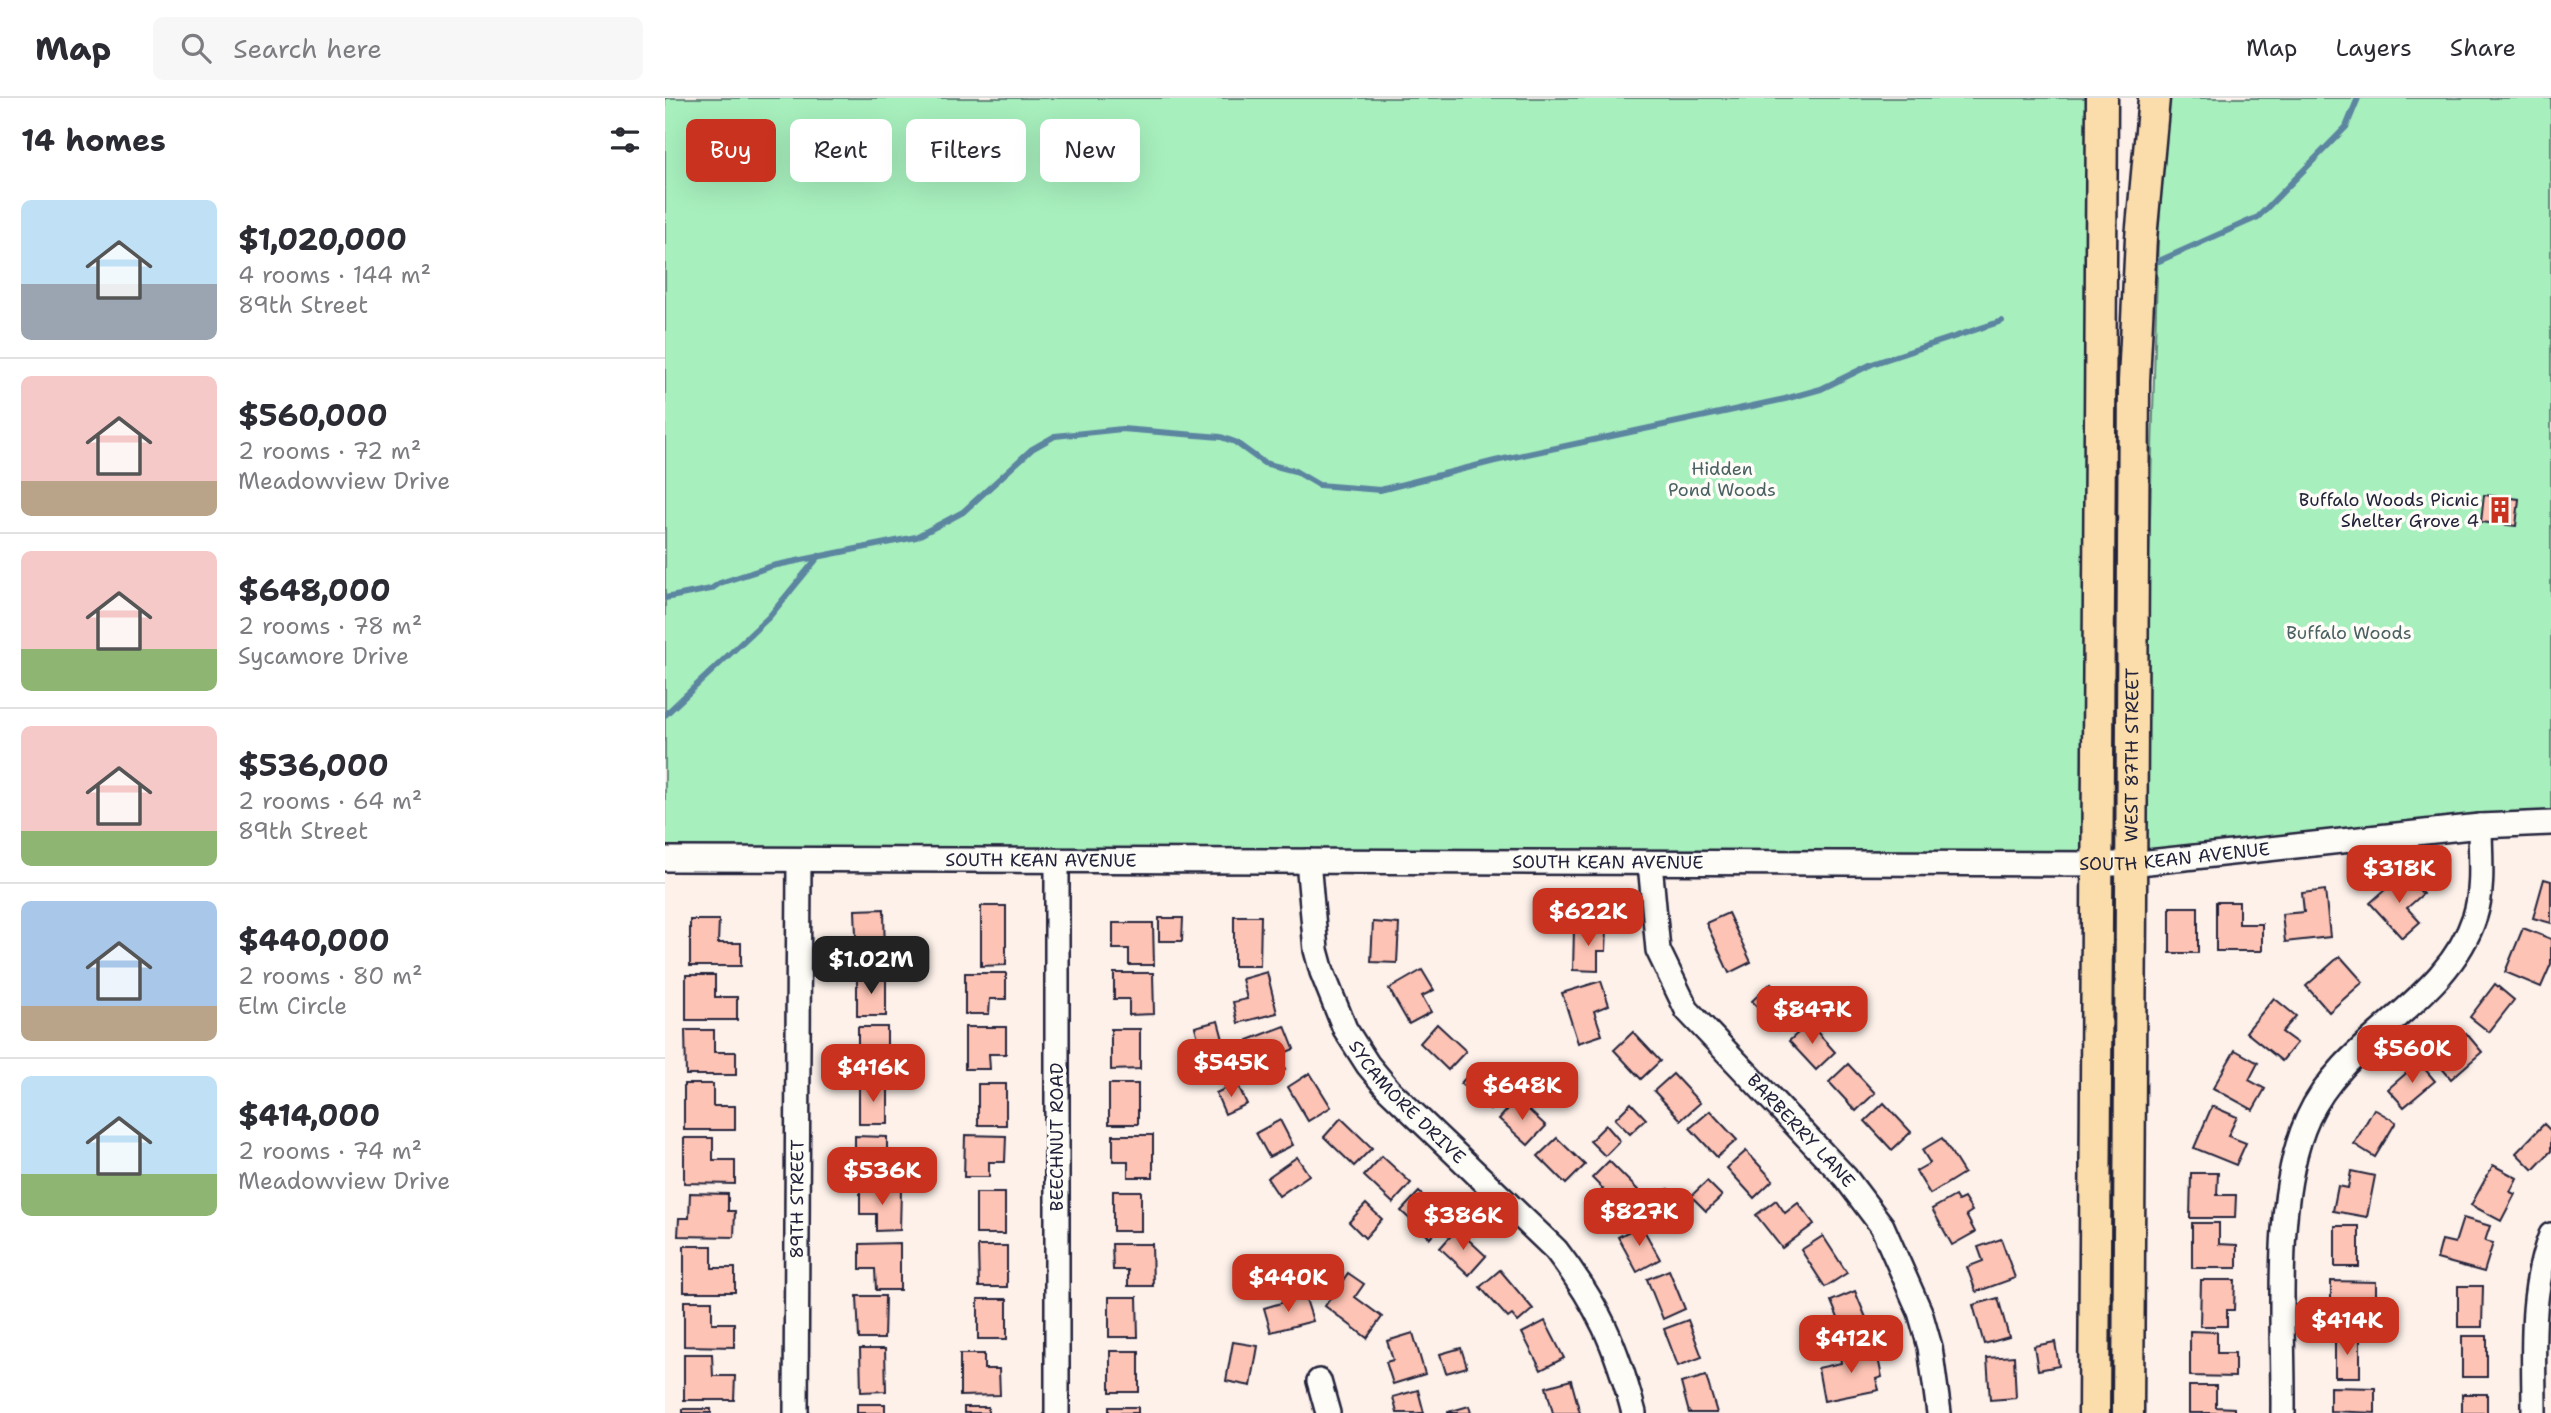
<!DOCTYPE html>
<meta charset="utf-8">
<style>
body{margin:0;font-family:"Shantell Sans",sans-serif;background:#f7f7f7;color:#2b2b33;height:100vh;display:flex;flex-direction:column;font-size:26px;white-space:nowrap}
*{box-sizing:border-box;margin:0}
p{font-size:23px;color:#7c7c81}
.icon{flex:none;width:38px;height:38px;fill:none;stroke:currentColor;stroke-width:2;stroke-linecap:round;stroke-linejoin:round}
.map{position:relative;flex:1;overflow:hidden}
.drawer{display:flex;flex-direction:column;background:#fff;width:665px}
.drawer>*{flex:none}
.hud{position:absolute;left:21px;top:21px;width:665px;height:63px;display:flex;gap:14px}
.price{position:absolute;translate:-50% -60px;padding:0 16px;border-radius:14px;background:#c8321e;color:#fff;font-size:23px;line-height:46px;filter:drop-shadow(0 2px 4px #0008)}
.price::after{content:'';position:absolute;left:50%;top:42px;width:21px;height:16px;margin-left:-10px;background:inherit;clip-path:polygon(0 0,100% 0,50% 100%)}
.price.on{background:#222;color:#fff}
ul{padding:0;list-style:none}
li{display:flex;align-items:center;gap:21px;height:175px;padding:0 21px}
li+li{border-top:2px solid #e1e1e2}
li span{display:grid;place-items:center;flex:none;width:196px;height:140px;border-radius:10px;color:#555}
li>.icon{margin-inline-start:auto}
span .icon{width:84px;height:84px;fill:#fffc;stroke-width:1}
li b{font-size:30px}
h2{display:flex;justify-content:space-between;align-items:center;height:84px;padding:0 21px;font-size:30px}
.chip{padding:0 24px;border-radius:10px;background:#fff;box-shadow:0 7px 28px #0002;font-size:24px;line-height:63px}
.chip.on{background:#c8321e;color:#fff}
header{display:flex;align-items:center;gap:42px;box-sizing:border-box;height:98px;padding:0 35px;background:#fff;border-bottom:2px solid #e1e1e2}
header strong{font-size:33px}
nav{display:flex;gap:38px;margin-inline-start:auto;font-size:24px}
.search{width:490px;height:63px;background:#f7f7f7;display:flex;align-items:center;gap:18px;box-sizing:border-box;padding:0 24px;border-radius:10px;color:#7c7c81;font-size:26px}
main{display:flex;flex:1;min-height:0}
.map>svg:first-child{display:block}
.green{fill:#a7efbd;stroke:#64887c;stroke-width:2}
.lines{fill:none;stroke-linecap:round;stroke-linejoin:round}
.stream{stroke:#5c85a0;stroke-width:6}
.building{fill:#fdc3b4;stroke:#22223b;stroke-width:2}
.minor-casing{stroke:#22223b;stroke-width:28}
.major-casing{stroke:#22223b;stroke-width:35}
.minor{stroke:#fdfcf7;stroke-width:23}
.major{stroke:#faddab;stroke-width:30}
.labels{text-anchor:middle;stroke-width:7;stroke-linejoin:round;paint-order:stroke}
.park-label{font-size:18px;fill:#4a6062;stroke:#fdfcf7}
.poi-label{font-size:18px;fill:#22223b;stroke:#fdfcf7;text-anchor:end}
.street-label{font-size:18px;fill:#22223b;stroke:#fdfcf7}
</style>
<header>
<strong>Map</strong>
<div class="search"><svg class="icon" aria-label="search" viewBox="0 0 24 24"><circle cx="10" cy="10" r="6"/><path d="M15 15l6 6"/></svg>Search here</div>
<nav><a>Map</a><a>Layers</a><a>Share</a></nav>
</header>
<main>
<section class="drawer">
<h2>14 homes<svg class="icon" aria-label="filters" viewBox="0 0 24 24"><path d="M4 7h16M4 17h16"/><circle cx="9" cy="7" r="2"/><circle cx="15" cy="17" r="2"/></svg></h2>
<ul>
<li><span style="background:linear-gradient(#bfe0f5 60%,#9aa5b1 0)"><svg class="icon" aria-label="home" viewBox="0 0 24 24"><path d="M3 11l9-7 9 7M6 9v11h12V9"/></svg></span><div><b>$1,020,000</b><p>4 rooms · 144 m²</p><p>89th Street</p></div></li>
<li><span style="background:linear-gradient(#f6c9c9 75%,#b9a48a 0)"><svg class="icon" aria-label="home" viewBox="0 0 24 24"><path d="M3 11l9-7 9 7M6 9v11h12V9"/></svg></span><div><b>$560,000</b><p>2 rooms · 72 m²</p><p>Meadowview Drive</p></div></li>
<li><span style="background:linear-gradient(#f6c9c9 70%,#8fb573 0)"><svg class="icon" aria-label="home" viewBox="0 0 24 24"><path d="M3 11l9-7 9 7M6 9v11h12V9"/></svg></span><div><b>$648,000</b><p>2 rooms · 78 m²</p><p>Sycamore Drive</p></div></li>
<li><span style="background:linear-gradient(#f6c9c9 75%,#8fb573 0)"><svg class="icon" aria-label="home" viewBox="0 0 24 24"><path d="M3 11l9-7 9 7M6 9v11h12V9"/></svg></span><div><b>$536,000</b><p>2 rooms · 64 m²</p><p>89th Street</p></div></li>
<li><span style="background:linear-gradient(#a9c7e8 75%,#b9a48a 0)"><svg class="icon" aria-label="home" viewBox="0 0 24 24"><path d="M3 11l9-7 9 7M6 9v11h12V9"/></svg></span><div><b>$440,000</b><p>2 rooms · 80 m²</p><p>Elm Circle</p></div></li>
<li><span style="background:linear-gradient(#bfe0f5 70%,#8fb573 0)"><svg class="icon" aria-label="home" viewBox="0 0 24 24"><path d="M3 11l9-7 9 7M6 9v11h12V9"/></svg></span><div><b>$414,000</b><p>2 rooms · 74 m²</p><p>Meadowview Drive</p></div></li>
</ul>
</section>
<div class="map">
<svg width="1886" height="1315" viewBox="0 0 1886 1315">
<rect width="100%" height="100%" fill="#fdf1ea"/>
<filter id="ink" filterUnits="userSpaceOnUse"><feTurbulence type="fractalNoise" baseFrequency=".0143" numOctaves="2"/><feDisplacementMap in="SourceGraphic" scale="14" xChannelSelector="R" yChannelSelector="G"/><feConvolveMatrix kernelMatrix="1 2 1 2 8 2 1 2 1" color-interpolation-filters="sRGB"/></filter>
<g filter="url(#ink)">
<!-- green -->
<polygon class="green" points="0,0 1429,0 1448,702 1477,703 1497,0 1886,0 1886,729 1448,759 0,759"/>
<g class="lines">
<!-- stream -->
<g class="stream">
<polyline points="1494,163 1593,119 1681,29 1693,0"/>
<polyline points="0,500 46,491 55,485 107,468 251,439 298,414 367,351 390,338 457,331 556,339 570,344 599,365 630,373 654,387 715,392 830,363 1120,301 1156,291 1207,266 1337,223"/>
<polyline points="0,617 104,519 154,458"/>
</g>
</g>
<!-- building -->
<g class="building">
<polygon points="1819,397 1854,401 1851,428 1816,424"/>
<polygon points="1739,775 1758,796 1742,810 1755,824 1737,840 1705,805"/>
<polygon points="1879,781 1886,783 1886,825 1868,820"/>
<polygon points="1660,792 1665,839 1620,844 1617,816 1639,814 1637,795"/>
<polygon points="1551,804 1574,804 1574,826 1597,826 1597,853 1551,853"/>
<polygon points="316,808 341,808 341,867 316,868"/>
<rect x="1505" y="809" width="28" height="46"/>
<polygon points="219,811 220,863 192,863 190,812"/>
<polygon points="1063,815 1086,864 1064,875 1041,825"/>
<polygon points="569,818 596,818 595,868 569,868"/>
<polygon points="494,820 518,820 517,843 494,843"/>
<polygon points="25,822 54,822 53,845 76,845 76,868 25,868"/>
<polygon points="708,824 734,826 732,865 706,864"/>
<polygon points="448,825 488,825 489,867 464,867 464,851 448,851"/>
<polygon points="909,830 942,831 941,853 933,853 933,873 908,872"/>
<polygon points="1858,830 1886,841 1886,866 1876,889 1840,874"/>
<polygon points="1675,858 1698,884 1664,914 1641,888"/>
<polygon points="757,872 769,892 757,898 766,914 744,926 724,891"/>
<polygon points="602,874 612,915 573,925 568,904 582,901 577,881"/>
<polygon points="300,875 341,875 341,901 325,901 324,916 300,916"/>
<polygon points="449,875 488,875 489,916 464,917 464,901 449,901"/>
<polygon points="21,877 50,877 50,899 72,899 72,922 21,922"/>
<rect x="192" y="878" width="29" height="40"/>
<polygon points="936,883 944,907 929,913 937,937 913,945 897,895"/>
<polygon points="1106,885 1133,914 1114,932 1087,903"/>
<polygon points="1830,886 1849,902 1824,934 1805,919"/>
<polygon points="1609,900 1631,918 1617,934 1632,945 1617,963 1581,934"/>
<polygon points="553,923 559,945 536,951 530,929"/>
<polygon points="1144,925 1170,954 1151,972 1124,943"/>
<polygon points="772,926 801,953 783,972 755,945"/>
<polygon points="620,928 629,951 614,957 620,971 598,980 583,942"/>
<rect x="193" y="929" width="29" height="40"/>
<polygon points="300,929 341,929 341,956 324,956 325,971 300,971"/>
<polygon points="446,931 475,931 475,971 446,972"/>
<polygon points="20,932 49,932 49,954 71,954 71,977 21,977"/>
<polygon points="968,934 995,963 976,981 949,952"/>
<polygon points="1801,935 1817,954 1786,981 1770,962"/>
<polygon points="1570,952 1593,965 1584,982 1600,991 1588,1012 1548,990"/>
<polygon points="1754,964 1770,983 1739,1009 1723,991"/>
<polygon points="813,966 842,993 825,1012 796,985"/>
<polygon points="1183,966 1210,995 1191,1013 1164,984"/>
<polygon points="645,975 666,1009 643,1023 623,989"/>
<polygon points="1008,976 1035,1005 1016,1022 989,993"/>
<polygon points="572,985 582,1006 560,1016 551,995"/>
<polygon points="19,986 48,986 48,1008 70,1008 70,1032 19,1032"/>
<rect x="194" y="986" width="29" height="40"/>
<rect x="313" y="986" width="28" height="41"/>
<rect x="444" y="986" width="29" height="40"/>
<polygon points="852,1001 881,1028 863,1047 834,1021"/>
<polygon points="966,1005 981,1021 965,1036 950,1021"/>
<polygon points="1219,1005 1246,1034 1227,1052 1200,1023"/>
<polygon points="1547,1008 1572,1019 1563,1038 1581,1045 1571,1067 1529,1050"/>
<polygon points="1709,1011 1731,1024 1710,1059 1689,1046"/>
<polygon points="1045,1013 1072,1042 1052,1059 1025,1030"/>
<polygon points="676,1020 707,1050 689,1068 659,1039"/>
<polygon points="615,1022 628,1047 604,1059 591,1035"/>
<polygon points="1879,1026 1886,1033 1886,1053 1868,1072 1851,1055"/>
<polygon points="941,1027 955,1043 940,1058 925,1043"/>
<polygon points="300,1037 341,1038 340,1064 324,1064 324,1079 299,1079"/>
<polygon points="448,1037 488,1037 488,1079 463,1079 463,1063 448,1063"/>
<polygon points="190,1038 222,1039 222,1081 198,1081 198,1064 190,1063"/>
<polygon points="19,1040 48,1040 48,1062 70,1062 70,1086 19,1085"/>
<polygon points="892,1040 920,1067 901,1086 873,1058"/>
<polygon points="1277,1040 1299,1075 1265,1096 1251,1073 1265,1065 1257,1052"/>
<polygon points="1081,1053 1108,1082 1089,1100 1062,1070"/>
<polygon points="717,1058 746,1085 728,1105 699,1078"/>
<polygon points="632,1059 644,1077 614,1098 602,1080"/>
<polygon points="944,1063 973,1092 945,1121 927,1103 938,1091 927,1080"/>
<polygon points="1828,1067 1852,1080 1845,1094 1850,1096 1836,1123 1806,1107"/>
<polygon points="1686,1073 1710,1078 1702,1119 1668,1113 1673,1088 1683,1090"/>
<polygon points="1526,1075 1553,1075 1552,1097 1571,1097 1570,1120 1525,1120"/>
<polygon points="1042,1083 1057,1098 1041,1113 1026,1098"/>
<polygon points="195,1091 236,1091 235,1132 211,1133 211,1116 195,1116"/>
<polygon points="1003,1091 1016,1109 996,1125 983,1106"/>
<rect x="448" y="1093" width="28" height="40"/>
<polygon points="754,1094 783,1121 765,1140 736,1113"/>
<polygon points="25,1095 63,1096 63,1113 70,1113 69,1139 13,1138 14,1120 24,1120"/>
<rect x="311" y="1095" width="29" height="41"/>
<polygon points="1290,1098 1293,1103 1299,1100 1307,1113 1301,1117 1310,1134 1287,1147 1267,1111"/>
<polygon points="1111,1102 1120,1115 1133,1105 1149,1126 1117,1150 1091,1117"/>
<polygon points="701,1106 717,1121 700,1140 684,1124"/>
<polygon points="1798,1120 1825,1128 1820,1143 1828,1145 1819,1174 1772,1161 1777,1142 1790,1145"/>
<polygon points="1527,1125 1554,1125 1554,1146 1572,1147 1572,1170 1527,1170"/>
<polygon points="976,1127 995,1161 972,1174 953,1139"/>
<rect x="1670" y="1128" width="24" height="41"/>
<polygon points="792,1131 821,1158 804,1177 775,1150"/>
<polygon points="1158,1138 1182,1175 1160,1189 1136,1152"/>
<polygon points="1336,1141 1350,1180 1311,1194 1302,1169 1318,1163 1313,1149"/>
<polygon points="235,1145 235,1192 211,1192 210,1171 195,1171 195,1146"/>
<polygon points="447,1146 487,1146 488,1188 463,1188 463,1172 448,1172"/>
<polygon points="19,1148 47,1148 47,1170 70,1170 70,1194 19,1194"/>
<polygon points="313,1148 342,1148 342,1189 314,1189"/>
<polygon points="835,1172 868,1211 853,1224 847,1217 843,1220 815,1189"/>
<polygon points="1004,1172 1020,1211 998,1221 982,1181"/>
<polygon points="683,1175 699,1186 690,1199 717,1219 702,1240 660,1208"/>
<polygon points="1536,1182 1570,1182 1569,1212 1562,1212 1562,1228 1535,1228"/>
<polygon points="1666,1183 1711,1184 1711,1227 1684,1227 1684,1206 1666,1206"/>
<polygon points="1793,1188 1818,1188 1817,1229 1793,1229"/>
<polygon points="1190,1193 1206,1232 1182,1242 1166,1203"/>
<polygon points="192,1198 220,1198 219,1241 194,1241"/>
<polygon points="640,1198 648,1223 606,1234 599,1210"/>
<polygon points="444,1199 472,1199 473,1239 444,1239"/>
<polygon points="1333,1200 1344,1239 1319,1246 1308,1207"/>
<rect x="313" y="1201" width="29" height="40"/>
<polygon points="19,1203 47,1203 47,1225 69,1225 69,1249 19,1248"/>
<polygon points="1023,1222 1037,1259 1013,1268 999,1231"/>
<polygon points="880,1223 899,1260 876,1272 857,1235"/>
<polygon points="1525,1233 1552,1234 1552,1255 1570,1255 1570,1279 1525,1278"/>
<polygon points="748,1235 760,1276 728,1286 721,1264 728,1262 722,1243"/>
<rect x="1670" y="1238" width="25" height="41"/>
<rect x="1797" y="1238" width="25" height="41"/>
<polygon points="568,1244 593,1248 586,1288 561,1283"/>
<polygon points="1390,1244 1394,1268 1373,1272 1369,1248"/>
<polygon points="796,1250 802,1269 781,1275 775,1256"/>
<polygon points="1211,1250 1217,1279 1211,1281 1214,1292 1159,1303 1153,1270 1176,1265 1175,1257"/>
<polygon points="195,1251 220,1251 221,1293 196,1294"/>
<rect x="445" y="1253" width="29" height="41"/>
<polygon points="19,1256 47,1256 48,1278 70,1278 69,1302 19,1302"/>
<polygon points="295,1256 319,1256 319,1271 334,1271 335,1297 295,1298"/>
<polygon points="1349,1258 1351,1300 1325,1302 1322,1260"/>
<polygon points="1041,1278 1052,1315 1024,1315 1016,1285"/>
<polygon points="906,1282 915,1315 888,1315 881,1289"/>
<polygon points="1524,1288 1551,1288 1551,1309 1569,1310 1569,1315 1524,1315"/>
<polygon points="1665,1289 1710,1290 1710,1315 1665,1313"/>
<polygon points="753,1292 759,1315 732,1315 728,1299"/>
<rect x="1797" y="1296" width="25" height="19"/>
<rect x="192" y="1306" width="28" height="9"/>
<polygon points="804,1308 806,1315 783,1315 783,1314"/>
<rect x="299" y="1309" width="24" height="6"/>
<rect x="444" y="1309" width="29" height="6"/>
<rect x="18" y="1311" width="28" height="4"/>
</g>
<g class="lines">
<defs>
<g id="minor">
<path id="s1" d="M0,761L1465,766L1815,728L1886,725"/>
<polyline points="392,763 392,1315"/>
<path id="s2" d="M643,763L651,852L657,874L680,931L703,967L724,992L891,1152C934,1208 951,1247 969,1315"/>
<path id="s3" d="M985,765L993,852L1022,912L1180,1079L1217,1128L1255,1214L1265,1249L1274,1315"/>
<polyline points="654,1283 663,1315"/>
<path id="s4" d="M131,1315L134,762"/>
<path d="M1618,1315C1619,1228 1607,1098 1643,1020C1680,938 1782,905 1810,818C1819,790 1815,757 1815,728"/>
<path d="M1869,1315C1869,1254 1864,1194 1886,1137"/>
</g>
<g id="major">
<polyline points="1429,1315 1437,0"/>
<path id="s5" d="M1463,1315L1469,283L1476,140L1489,0"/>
</g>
</defs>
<!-- minor casing -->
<use href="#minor" class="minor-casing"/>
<!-- major casing -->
<use href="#major" class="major-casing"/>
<!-- minor -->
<use href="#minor" class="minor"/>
<!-- major -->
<use href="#major" class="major"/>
</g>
</g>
<!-- icons -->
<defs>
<symbol id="building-bare" viewBox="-9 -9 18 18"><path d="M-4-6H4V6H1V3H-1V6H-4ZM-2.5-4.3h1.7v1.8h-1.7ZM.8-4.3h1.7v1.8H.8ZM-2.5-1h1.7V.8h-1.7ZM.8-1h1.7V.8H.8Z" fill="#c8321e" stroke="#fdfcf7" stroke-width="2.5" paint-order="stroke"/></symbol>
</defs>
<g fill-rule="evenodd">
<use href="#building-bare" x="1816" y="393" width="38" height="38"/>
</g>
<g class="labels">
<!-- park labels -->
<g class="park-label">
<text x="1057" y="377">Hidden<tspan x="1057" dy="21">Pond Woods</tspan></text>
<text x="1684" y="541">Buffalo Woods</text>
</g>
<!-- poi labels -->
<g class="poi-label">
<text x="1814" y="408">Buffalo Woods Picnic<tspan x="1814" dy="21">Shelter Grove 4</tspan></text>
</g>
<!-- street labels -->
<g class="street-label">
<text dy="6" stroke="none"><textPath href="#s5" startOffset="658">WEST 87TH STREET</textPath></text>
<text dy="6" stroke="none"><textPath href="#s1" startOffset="1510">SOUTH KEAN AVENUE</textPath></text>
<text dy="6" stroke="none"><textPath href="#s1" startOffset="376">SOUTH KEAN AVENUE</textPath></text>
<text dy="6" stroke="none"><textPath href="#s1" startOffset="943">SOUTH KEAN AVENUE</textPath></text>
<text dy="6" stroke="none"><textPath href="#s2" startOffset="270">SYCAMORE DRIVE</textPath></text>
<text dy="6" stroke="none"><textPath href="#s3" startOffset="320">BARBERRY LANE</textPath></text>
<text transform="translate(392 1039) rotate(-90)" y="6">BEECHNUT ROAD</text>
<text dy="6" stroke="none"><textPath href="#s4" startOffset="214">89TH STREET</textPath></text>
</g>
</g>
</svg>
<b class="price" style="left:1734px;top:807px">$318K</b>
<b class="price" style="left:923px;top:850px">$622K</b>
<b class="price on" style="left:206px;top:898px">$1.02M</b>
<b class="price" style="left:1147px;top:948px">$847K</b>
<b class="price" style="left:1747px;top:987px">$560K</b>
<b class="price" style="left:566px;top:1001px">$545K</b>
<b class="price" style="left:208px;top:1006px">$416K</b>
<b class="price" style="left:857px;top:1024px">$648K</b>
<b class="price" style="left:217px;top:1109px">$536K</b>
<b class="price" style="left:974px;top:1150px">$827K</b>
<b class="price" style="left:798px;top:1154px">$386K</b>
<b class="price" style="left:623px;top:1216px">$440K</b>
<b class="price" style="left:1682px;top:1259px">$414K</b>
<b class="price" style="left:1186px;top:1277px">$412K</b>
<div class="hud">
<a class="chip on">Buy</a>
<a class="chip">Rent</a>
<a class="chip">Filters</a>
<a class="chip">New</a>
</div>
</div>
</main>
